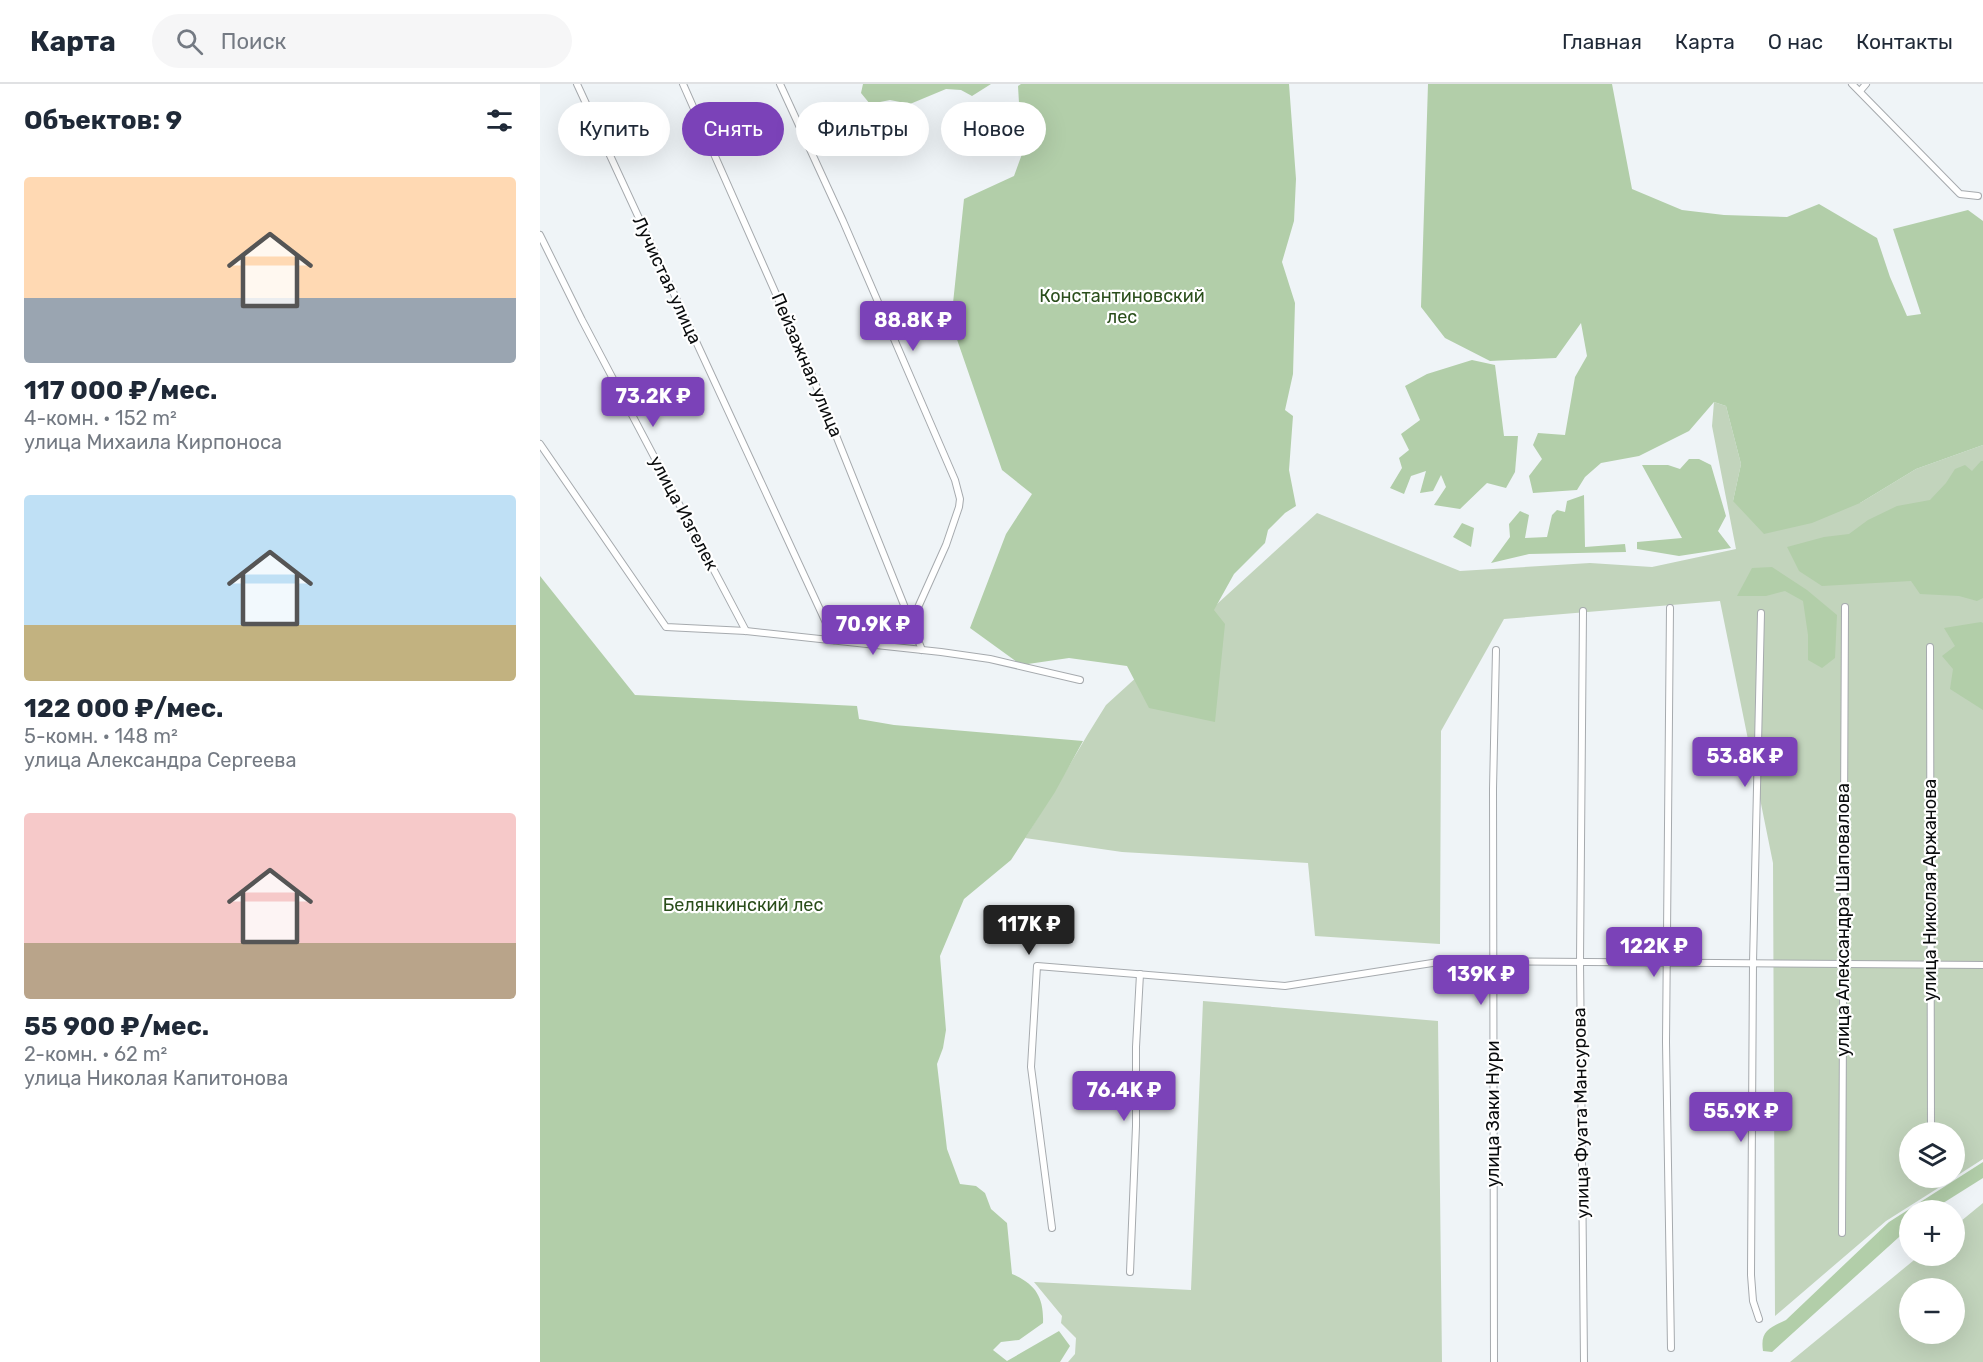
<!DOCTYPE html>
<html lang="ru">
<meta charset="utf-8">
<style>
body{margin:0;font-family:Rubik,sans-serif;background:#f6f6f7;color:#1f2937;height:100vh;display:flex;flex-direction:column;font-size:22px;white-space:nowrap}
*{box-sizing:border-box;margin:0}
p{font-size:20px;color:#747a83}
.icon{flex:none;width:33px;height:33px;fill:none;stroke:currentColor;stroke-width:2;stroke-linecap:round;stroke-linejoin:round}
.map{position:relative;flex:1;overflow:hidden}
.drawer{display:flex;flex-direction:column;background:#fff;width:540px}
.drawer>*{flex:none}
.guide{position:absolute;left:18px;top:18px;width:570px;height:54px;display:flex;gap:12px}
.tools{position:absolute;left:1359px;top:1038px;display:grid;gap:12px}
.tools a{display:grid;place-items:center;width:66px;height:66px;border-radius:50%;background:#fff;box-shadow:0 6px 24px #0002;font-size:30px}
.price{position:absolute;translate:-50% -51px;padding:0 14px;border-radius:6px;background:#7b42b8;color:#fff;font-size:20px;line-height:39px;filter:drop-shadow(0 2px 3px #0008)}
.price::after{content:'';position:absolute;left:50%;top:36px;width:18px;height:14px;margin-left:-9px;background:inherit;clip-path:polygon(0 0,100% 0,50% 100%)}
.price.active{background:#222;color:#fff}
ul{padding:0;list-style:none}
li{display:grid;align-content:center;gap:12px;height:318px;padding:0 24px}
li span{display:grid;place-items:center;height:186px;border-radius:6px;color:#555}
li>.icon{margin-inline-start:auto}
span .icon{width:108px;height:108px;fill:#fffc;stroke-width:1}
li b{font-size:26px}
h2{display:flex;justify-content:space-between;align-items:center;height:72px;padding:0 24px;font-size:26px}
.tag{padding:0 21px;border-radius:27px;background:#fff;box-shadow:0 6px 24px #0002;font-size:21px;line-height:54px}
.tag.active{background:#7b42b8;color:#fff}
header{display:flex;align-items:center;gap:36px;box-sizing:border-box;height:84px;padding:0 30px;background:#fff;border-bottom:2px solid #e0e1e3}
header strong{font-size:28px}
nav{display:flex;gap:33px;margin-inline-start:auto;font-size:21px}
.search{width:420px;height:54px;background:#f6f6f7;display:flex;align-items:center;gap:15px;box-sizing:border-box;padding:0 21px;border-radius:33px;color:#747a83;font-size:22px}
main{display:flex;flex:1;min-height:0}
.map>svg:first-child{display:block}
.green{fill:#c2d4bc;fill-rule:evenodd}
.forest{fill:#b2cea9}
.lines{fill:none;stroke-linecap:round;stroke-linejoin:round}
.street-casing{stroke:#a6aaae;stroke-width:8}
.street{stroke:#fff;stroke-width:6}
.labels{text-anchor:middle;stroke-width:4.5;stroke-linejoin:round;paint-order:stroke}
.street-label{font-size:18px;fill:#0a0c0d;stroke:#fff}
.park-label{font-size:18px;fill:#2a4e1b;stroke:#fff}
</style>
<header>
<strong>Карта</strong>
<div class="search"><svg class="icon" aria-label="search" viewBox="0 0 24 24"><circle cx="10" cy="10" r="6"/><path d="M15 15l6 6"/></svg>Поиск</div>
<nav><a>Главная</a><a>Карта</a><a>О нас</a><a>Контакты</a></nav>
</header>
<main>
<section class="drawer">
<h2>Объектов: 9<svg class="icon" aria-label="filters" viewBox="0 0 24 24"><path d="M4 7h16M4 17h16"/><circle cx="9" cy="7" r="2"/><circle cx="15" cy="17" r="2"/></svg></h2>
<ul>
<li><span style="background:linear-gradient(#ffd9b3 65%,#9aa5b1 0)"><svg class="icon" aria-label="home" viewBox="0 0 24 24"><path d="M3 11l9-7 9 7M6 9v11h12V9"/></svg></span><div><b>117 000 ₽/мес.</b><p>4-комн. · 152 m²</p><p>улица Михаила Кирпоноса</p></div></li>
<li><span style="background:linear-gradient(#bfe0f5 70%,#c2b280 0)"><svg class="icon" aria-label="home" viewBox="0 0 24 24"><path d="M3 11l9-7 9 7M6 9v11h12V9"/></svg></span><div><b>122 000 ₽/мес.</b><p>5-комн. · 148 m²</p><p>улица Александра Сергеева</p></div></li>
<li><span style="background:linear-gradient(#f6c9c9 70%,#b9a48a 0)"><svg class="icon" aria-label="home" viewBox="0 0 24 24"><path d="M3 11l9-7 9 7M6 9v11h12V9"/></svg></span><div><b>55 900 ₽/мес.</b><p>2-комн. · 62 m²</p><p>улица Николая Капитонова</p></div></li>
</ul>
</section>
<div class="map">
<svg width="1443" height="1278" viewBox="0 0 1443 1278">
<rect width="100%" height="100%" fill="#eff4f7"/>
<!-- green -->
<g class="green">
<path d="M1174,318L1186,322L1201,380L1193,417L1320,419L1376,385L1443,361V1075L1415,1093L1414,1048H1370V1094H1414L1346,1137L1235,1232L1233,779L1180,517L964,535L901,647L900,860L775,852L768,779L582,768L485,754C513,711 538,665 566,621L777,429L920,487L1050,479L1112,483L1196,465L1172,342Z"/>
<polygon points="663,917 898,937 902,1278 528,1278 535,1270 536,1254 521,1239 522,1232 494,1198 651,1206"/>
<path d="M1443,1119V1278H1250L1379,1172H1414L1415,1142ZM1414,1204V1250H1370V1204Z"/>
</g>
<!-- forest -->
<g class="forest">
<polygon points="323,0 451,0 432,12 421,6 406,5 370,20 350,16 330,20 321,9"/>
<polygon points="481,0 749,0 756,95 754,137 742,178 755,219 753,290 745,326 753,332 749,386 756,422 745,429 728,446 725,459 694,490 674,526 685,540 675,638 609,624 587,582 529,574 481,581 430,544 466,450 492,410 462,386 411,238 424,115 474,92 482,70 478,2"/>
<polygon points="888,0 1072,0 1092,105 1142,126 1184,131 1247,133 1279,120 1337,154 1350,193 1367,232 1381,230 1353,145 1428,126 1443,137 1443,361 1376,385 1320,419 1272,439 1224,450 1193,417 1201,380 1186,322 1174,318 1149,347 1099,372 1061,379 1045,393 1037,406 993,409 989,392 1002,375 993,361 998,349 1025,351 1035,293 1047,272 1041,239 1016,274 950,277 905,254 881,223"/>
<polygon points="932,276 955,281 964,352 978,352 975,388 966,404 947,399 920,425 894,421 906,403 901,391 893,407 880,409 886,387 871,392 864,410 850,404 862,384 859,374 869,366 861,350 880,336 865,302 887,290"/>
<polygon points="1149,375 1159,375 1171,381 1186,432 1178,447 1191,464 1139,472 1097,465 1097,458 1142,454 1102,381 1128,381 1140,385"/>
<polygon points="1441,377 1443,377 1443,514 1437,517 1419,512 1380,510 1371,497 1282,502 1259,487 1247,463 1284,453 1309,450 1328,436 1357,422 1390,416 1406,399 1415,385 1425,381 1432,387"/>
<polygon points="1044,411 1045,463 1085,460 1086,468 989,470 951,479 970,453 969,440 980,427 989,431 985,454 1007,453 1012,431 1017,426 1025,428 1027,417"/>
<polygon points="922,439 934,444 931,463 913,453"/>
<polygon points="1232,483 1267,506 1297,531 1295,574 1282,584 1268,576 1268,551 1263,517 1245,507 1226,512 1197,512 1212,484"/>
<path d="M0,492L95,611L317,622L319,635L354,641L543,657L515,708L471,776L424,815L400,872L406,946L403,964L397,980L407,1065L420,1100L436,1102L445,1109L451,1125L467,1139L472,1190C496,1200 504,1214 503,1239L479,1256L461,1258L453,1266L467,1277L519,1247L530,1262L520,1278H0Z"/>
<polygon points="1441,538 1443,539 1443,626 1410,605 1413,585 1402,572 1415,562 1404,544"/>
<path d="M1443,1078V1094L1392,1126H1370L1369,1144L1232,1268L1223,1267C1220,1247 1229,1244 1246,1236L1349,1138Z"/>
</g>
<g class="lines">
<defs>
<g id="street">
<polyline points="37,0 294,556"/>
<polyline points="143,0 271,289 382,566"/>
<polyline points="240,0 303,137 415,396 420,415 419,423 406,461 371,539"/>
<polyline points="1312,0 1420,110 1438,112"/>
<polyline points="1320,7 1326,0"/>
<polyline points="0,151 42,236 206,547"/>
<polyline points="0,360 126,543 206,547 401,568 450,575 540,596"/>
<polyline points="1130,524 1126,958 1131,1264"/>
<polyline points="1043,527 1040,877 1044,1278"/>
<polyline points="1390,563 1391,1048"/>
<polyline points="512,1144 491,983 497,882 745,902 905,877 1443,881"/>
<polyline points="1302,1149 1305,523"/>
<polyline points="590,1188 596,1042 596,963 600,890"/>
<polyline points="1219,1235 1213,1217 1211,1191 1213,879 1221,529"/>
<polyline points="954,1278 953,705 956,566"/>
</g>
</defs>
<!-- street casing -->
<use href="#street" class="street-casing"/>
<!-- street -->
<use href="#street" class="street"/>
</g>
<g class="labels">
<!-- street labels -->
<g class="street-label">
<text transform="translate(127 196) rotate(65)" y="6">Лучистая улица</text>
<text transform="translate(267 281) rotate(67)" y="6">Пейзажная улица</text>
<text transform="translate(144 429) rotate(62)" y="6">улица Изгелек</text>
<text transform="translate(1390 806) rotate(-90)" y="6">улица Николая Аржанова</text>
<text transform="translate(1303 836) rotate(-90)" y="6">улица Александра Шаповалова</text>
<text transform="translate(1041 1029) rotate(-91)" y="6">улица Фуата Мансурова</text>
<text transform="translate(953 1030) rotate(-90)" y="6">улица Заки Нури</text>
</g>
<!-- park labels -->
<g class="park-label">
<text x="582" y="218">Константиновский<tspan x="582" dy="21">лес</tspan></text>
<text x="203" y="827">Белянкинский лес</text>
</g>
</g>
</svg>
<div class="tools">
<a><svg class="icon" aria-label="layers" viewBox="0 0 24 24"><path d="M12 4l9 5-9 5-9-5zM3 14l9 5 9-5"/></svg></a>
<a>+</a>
<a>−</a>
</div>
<b class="price" style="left:373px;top:268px">88.8K ₽</b>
<b class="price" style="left:113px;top:344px">73.2K ₽</b>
<b class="price" style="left:333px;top:572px">70.9K ₽</b>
<b class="price" style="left:1205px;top:704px">53.8K ₽</b>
<b class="price active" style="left:489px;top:872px">117K ₽</b>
<b class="price" style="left:1114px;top:894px">122K ₽</b>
<b class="price" style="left:941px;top:922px">139K ₽</b>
<b class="price" style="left:584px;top:1038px">76.4K ₽</b>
<b class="price" style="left:1201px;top:1059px">55.9K ₽</b>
<div class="guide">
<a class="tag">Купить</a>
<a class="tag active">Снять</a>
<a class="tag">Фильтры</a>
<a class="tag">Новое</a>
</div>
</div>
</main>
